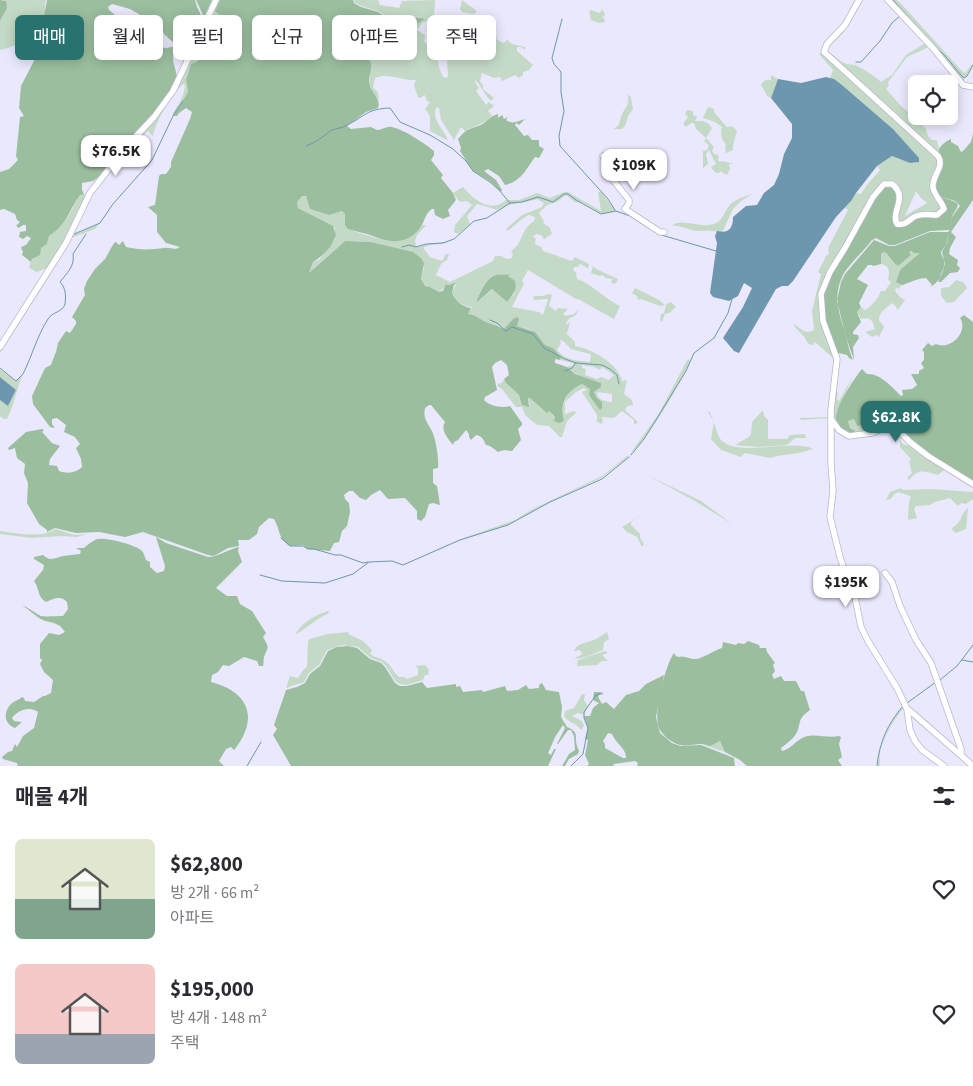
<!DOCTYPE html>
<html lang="ko">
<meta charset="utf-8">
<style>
body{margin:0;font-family:"Source Sans 3","Noto Sans KR",sans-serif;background:#f7f7f7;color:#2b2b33;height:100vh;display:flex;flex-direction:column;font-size:19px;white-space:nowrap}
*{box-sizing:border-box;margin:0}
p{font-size:16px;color:#7c7c81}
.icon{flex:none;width:28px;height:28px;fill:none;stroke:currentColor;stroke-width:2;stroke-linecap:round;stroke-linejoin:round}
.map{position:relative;height:766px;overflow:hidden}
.panel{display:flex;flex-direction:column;background:#fff;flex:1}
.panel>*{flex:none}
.guide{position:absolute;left:15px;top:15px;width:500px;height:45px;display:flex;gap:10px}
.fabs{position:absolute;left:908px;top:75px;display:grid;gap:10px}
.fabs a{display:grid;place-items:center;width:50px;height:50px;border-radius:8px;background:#fff;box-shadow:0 2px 12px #0003;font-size:25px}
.price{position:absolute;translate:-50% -42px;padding:0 11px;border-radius:10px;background:#fff;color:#222;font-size:16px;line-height:32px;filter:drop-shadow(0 1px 2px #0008)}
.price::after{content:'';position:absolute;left:50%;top:30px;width:15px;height:11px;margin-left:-8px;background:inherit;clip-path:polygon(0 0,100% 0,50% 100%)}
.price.selected{background:#287270;color:#fff}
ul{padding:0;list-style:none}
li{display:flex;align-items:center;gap:15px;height:125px;padding:0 15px}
li span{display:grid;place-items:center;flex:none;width:140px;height:100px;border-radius:8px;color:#555}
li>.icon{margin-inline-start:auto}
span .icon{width:60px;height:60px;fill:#fffc;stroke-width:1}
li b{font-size:21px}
h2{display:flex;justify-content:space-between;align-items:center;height:60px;padding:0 15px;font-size:21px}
.chip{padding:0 18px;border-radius:8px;background:#fff;box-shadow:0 2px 12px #0003;font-size:18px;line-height:45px}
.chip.selected{background:#287270;color:#fff}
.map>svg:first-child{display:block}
.green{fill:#c4dac6;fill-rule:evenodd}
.forest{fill:#9bbe9f;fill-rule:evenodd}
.water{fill:#6d97af}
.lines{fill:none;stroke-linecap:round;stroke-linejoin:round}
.stream{stroke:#6d97af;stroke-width:1}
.minor-casing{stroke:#b9b7ce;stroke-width:7}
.minor{stroke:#fff;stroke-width:5.5}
</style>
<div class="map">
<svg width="973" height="766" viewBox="0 0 973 766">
<rect width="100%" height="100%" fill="#eae8fc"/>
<!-- green -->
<g class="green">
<path d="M3,0H46C44,5 46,11 44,16C36,34 18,47 0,50V21L2,18L6,1Z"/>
<path d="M217,0H220L215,11L219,15C219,20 216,23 211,25L207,30L208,34L199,48L198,61L191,64L186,80L188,92L173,116V113C179,103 184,97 185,85L183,84C172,94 155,122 153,136L148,131L130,149L124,160L119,162L95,191L80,219L91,193L119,156L155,118Z"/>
<path d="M354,0H378L380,5L399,8L402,1L435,0L434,19L422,23L417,30L425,35L424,42L431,47L436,53L439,68L444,78L448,77L447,59L444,55H440L434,46L435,42L433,38L437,34L439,39H441L444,37L450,40L454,30L460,26L455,22L467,26L462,30L464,36L457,39L463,42L470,39L468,28L469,27L480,28L478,32L480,36L484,28L489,26L488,30L493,36L496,35L497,40L504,43L508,39L509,42L512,44L525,47V50L521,47H517V51L533,65L529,70L523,72V75L519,78L515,75L502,81L500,77L494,78L482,73L480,81L483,85V89L494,98L491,101C484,95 482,86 475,80V82L479,88L476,91L486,105L489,102L494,106L488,111L492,115C485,125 474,125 465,131L461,127L454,140L441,120L439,108L437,107C430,119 444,129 448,140C441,138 437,134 430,131C429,121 433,117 425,109L430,102L427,101L425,95L420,98L418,97L414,85L416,80C402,81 389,72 375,78L373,88L378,92L379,100L373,93L369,84L371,65L366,55L356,49L366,42L400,33L425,19L410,15L390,19L378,11L361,6L354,2Z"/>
<polygon points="462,0 477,11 474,14 462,12 460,9"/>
<path d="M861,0L844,32L828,48L827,50C833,55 840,62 847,64C849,65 852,64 854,65C859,66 878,78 881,82L892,75L906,55L927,42L970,89L929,47L907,57L888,82L889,85L886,89L901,106L914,117L926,129L928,136L932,140H937L939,149L937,154L828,56L826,47Z"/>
<polygon points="889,0 897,0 905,8 961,70 965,73 973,63 967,76 964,77 964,84"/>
<polygon points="602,9 605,14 602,18 604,18 605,22 599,23 591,20 589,11 591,10 600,13"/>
<path d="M823,53L937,156L940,165L933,182V188L943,209L937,215C930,214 923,213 915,216C910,219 906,223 900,224L896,222L900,194L895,184L888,182L884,184L872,197L844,248L829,272L822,291L820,303L822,321L836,359L830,418L801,420L800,418L829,417L828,404L833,380V358L815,342L813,345L808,344C805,335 798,332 793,324C802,328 803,335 814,330L812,311L821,274L818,272L826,256L829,254L828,248L848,210L845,208L856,193L861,194L867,185L880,170L877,166L892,156L910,163L919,162V158L893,129L842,85L830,78L833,70L819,54ZM916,191L921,198L927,203L905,216Z"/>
<polygon points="771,75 778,79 771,98 767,96 761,84 766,80 771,80"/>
<path d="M628,94L631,98L633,109L628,116L625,126L622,129H614C621,125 619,121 622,114C627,105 629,106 628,94Z"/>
<path d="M708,107L714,109V112L725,125L727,127L732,126L737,131L733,145V150L726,153L725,146L726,144C721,140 720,133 722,127L715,122L703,118Z"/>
<path d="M687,110L693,111V115L697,117L695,121C703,121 708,121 712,128L706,138L714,147L712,151L715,155L717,154L719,157L718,159L719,162L722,161L734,164H729L730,169L727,175L720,171L719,173H716L712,169L711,167L716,164L709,150L706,154L708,164L703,168V151L707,150L709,145L704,141L706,138L696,129L694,123H691L686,127L683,124L688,117L685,114Z"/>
<path d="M463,187C474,200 491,214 506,200H519L537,193L550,198L564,192H568L601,211L598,192H601L616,211L601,214L583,203L575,202L566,195L557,202L547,205L539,213L544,221L543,223L550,228L552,234L544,239L541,235L536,234L533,236L536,239L535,244L541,247L543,251L572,261L575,257L589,264L588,268L580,264L578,267H574L573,270L576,273L577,279C592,284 605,299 620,306L614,319L578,299H576L528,270L522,281L524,284L512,307L539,312L543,315L548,299L534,300L533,296H542L549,294L552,295L549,306L556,311L558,308L568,309L563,314L566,316L574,314L578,310L576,315C571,318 567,318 566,325L570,322L567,334L575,342V346C590,348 619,364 622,381L627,380L624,394L632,400L633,405L627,406L625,410L638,422L634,425V420L622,411L614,418L601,417L603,420L602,424L597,422V415L582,392L587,390L584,388L576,392L565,402V414L574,411L576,413L567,421L562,437H560L549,426L537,425L525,415L522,407H516L502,389L497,386L498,384L502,383L504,379L506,383L519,395L522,401L530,405L528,398H530L547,412L549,411L555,418L564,420C560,402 567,391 582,384L590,389L591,397L594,401L602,402L597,398L594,391L599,389L601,383C590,379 575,376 567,367L573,365V363L560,360L561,357L553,348L545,345L531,330L517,326L513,319L504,329C495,323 492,325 484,321C478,318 475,314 468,314L472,307C463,306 455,302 452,293L457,282L448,285L439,292L430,287L425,286L421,279L424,267L402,250L371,242L345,241L314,268L311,274L309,273L313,262L319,260L335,239V228L298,208L297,202L299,198L304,195L307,198L310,209L329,215L342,211L345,214L348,229C373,237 402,251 422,225H426C422,231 411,237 417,247C429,242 440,245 454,239C444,246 435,243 424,247V249L430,257L442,261L446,254H449L447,260L441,264L436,275L450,282L493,261L495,256H501L507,259L512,258L513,254L511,251C523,244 520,230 534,221L535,217L529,215C522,218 514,226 508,231L506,229L522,215L542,207L544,203L537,199C524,204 509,202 498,210L477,204L467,216L470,224L458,234L454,232L455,225L472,205L467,201L460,202L453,193ZM509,274L508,276L516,283L514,294L507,302L493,289L476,303C479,294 486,278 496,275C500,274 505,275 509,274ZM561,340L563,341L571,349L590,354L591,355L590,362C578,361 565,360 557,350L561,343L560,341ZM582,365L594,367L600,370L602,367L614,375L609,380L601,377L597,379L585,375L586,369L582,368ZM597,392L612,394V402C606,402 596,399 597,392Z"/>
<path d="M82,193L87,197L60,250L66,236L47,268L37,272L29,268C31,258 39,248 47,244L49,236C60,229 65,222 71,211C75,205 76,198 82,193Z"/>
<path d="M754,193L741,201L733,209L722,233C714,230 706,231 697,231C688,230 681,225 672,226C681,217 700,229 714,224C723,221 724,212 729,206C736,198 745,197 754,193Z"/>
<polygon points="100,223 95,229 71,238 50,275 0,353 0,349 71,236"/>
<path d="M911,251L914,253H921L900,270L896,282L902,285L898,289L896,288L895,291L900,297L905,300L897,311L898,310L893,303C888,306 878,313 879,320C880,323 883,324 884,327L879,337L877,335L872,337L865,332L875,329L872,321L868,318L861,319L857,312L861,307L865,310C872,306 878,299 881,291H885L891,282L888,280C890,272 890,266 881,264V254L884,252C889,254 893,262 898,265Z"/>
<polygon points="593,266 596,269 618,279 616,283 613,284 611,281 613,279 606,278 602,275 600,276 591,273"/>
<polygon points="956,280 963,282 967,288 954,302 947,303 941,296 941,288 949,287"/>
<polygon points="635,288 659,300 665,305 671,302 676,307 669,313 665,314 662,322 660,320 661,314 664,313 666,305 660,306 641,299 638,300 637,296 632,293"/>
<path d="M688,359L690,361C681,383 647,441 630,454L658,415Z"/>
<path d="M0,369L16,381L23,374C16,389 15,404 7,419H4L0,416V400L8,406L16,390L0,377Z"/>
<polygon points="853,376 837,411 835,421 833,420 832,410 836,379 838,384 836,390 838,393 837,399 839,401"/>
<polygon points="763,410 764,416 768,420 768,439 787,439 790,435 805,434 806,438 795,438 787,445 758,447 735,445 749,437 751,434 752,422"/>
<path d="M709,411C714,419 717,436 721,440C738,458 793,438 813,449L799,453L777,456L770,458L745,453L741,457L721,450L711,439L714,422L708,412Z"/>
<polygon points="891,418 910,440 892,425 874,431 850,435 856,431 850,428 848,421 854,419 857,426 873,424"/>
<path d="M832,422L847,436L891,426L973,485V488L944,470L938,475C923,471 919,468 909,480L907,478L912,473L909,462L911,459L900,447V440L903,444L909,446L893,428L886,429L865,437L846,439L835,431L833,436Z"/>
<polygon points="627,456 629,456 601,478 549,502 508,525 459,540 400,564 458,540 515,520 533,509 602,476"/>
<polygon points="647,475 701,501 732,524 695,501"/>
<path d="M901,488L903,490L930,489L973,492V499L966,504L961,503L958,506L950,498L935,502L930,505L916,506L914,509L917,518L908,520L909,502L911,496C902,494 897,488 891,499L886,500L890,492Z"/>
<path d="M968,508L966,529L956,533L953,531L952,528C963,522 959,515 968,508Z"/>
<polygon points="643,514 631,522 631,525 640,534 640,538 644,544 642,547 637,537 627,532 622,527"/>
<path d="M55,529L75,535L87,534L77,537L61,536L32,538L0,534V531C16,533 41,539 55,529Z"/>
<path d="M328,611L329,613C316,619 307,628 295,635C301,623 315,615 328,611Z"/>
<path d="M349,632L348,634L363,641L372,650L370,654C374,657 380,658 385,661C391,665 393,672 399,677H404L407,679L418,675V668L415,666L425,665L429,670L428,675H425L423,680L406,685L400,684L396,682L386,666L382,662L371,658L358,647L342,645L327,650L319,665L309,673L304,682L286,688L290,676L298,678L303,670L307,667L308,641L310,639L327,634Z"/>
<path d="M607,632L609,639L604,642L603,650L586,657L574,659L582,654L580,650L574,651C577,644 584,643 591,641C597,639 602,635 607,632Z"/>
<polygon points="605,651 608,653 602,655 608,661 602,661 597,665 577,666 578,660"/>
<path d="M582,694L585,695L584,700L588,706L584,715L578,713L572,716L582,721L584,726L582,729H580C574,721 568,723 564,716L565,711L574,708Z"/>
<path d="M904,705L905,706C892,723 877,744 880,766H877C880,742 889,723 904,705Z"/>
<polygon points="718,741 721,742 725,752 701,744 705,743 710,746"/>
</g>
<!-- forest -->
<g class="forest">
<polygon points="0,0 6,1 7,8 0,21"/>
<path d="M47,0H195L197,7L202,17L184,63L179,52L174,50C171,62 176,67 177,78C158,115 128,144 101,175L93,181L82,183V190L84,194L80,195C68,211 68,224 49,236L47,244L41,248L40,255L32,259L31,262L22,255L23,252L21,247L26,245L31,238L27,236L23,239L19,237L20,232L26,231V225H23L19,228L16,226L20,222L17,220L15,214L4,209L0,210V172L9,169L18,160L16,156L20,117L24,116L19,108L21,86L34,61L39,46L37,42L26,40L31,36L44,17ZM112,4L130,9L149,20L161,29L164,34L177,46L166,48L161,47L150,38L136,32L109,10L108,7Z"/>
<polygon points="196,0 212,0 204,17"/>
<path d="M220,0H353L354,3L361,7L378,12L390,20L410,16L425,19C416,25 406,30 396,34C382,38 368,38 356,48C361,52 368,55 370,61C373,68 369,74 369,81C369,92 382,98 378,108L366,112L347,126L351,129L371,127L377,130C382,130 387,126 392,127C405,130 424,143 434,151V155L431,160L443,175L441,178L453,193L456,200L448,210L450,216L443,219L435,215L434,209H432C425,213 425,221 420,228C404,248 386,241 367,234C360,232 354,231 348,229L345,225V214L342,211L329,215L310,209L306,196H302L297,202L298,208L333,226L336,235C332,247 323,256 313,262L309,273L345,241L371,242L413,252L421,258L424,263L421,279L425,286L430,287L439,292L443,291L446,284L448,285L458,282L454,285L452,293C455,301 463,307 471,308L468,314C475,314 478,318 484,321C492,325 495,324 504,329L513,319L517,317L519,319L517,326L535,332L545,345L553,348L561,357L560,360L555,359V363L567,367L575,374L601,383V387L594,392L597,398L602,402V408L600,410L589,395L590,389L582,384C567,391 559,402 564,420L562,422L559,423L554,421L555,417L549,411L547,413L530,398H528L529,407L522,405L519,395L506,383L504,379L509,375L507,365L501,360L495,363L492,367L497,390L485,397L484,400C491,407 502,408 510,406L522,423V425L518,429L521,440L512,451L504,450L498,452L490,446L486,445C484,441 483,436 476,435L471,440L469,437V434L466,430L458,440L454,442L453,445C448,438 440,431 445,422L431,405H429L425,408C423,418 427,422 432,431C436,440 439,458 438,468L433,469V483L437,486L440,505L433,503L429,504L425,517L421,521L417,519V511L405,498L388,499L380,490L371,495L366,500L360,498L353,491H349L344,495L345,499L349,503L350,512L347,526L342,531L339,542L334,543L330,551L308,549L303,545L290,546C277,537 281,531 274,519L269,518L259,527L257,534L249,540H238L239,546L228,548L214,556L208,555L143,532L125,537L99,532L76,533L55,528L47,532V530L39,524L27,503L28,483L24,473L25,464L17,458L15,448L9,450L8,448L26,432L42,429L44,430L42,432L52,443L60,446L50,459L49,465L57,466L59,471C67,474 76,473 82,467L81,459L76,448L80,444L75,437L64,432L66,425L57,418L52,419V424L55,428L50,427L33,404L32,396L45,368L51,365L52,362L56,352L58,343L66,331L70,333L76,324V321L72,317L85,295L84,289L87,281L95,269L105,259L114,243L116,242L119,245L123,241L126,247C138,250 151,250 164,248C170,247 174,251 180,247L166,243L157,232V215L148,207L155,205L159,176L161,174H166L171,167V162L190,119L192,112L186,108L179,113L177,116H173L188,92L186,80L191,64L198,61L199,48L208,34L209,27L219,18V15L215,11Z"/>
<path d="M498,114V118L502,115L504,119L508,117L506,120C512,125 518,121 525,119L519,125L516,123L515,125L524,136L528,135L532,140H539V146L544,149L539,158L535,157C526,169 522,181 505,185L499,176L488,169L484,171L496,180L502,190L501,192L490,181L473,171L460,151L461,148L458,139C468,127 469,130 481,125C488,121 490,116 498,114Z"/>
<path d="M973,134V200L951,232L956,237L950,248L949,254L958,260L957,265L960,268L958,272L950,273L941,282H938L945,264L942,252L947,243L949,232L946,245L941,252C941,255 943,258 944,260C946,270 938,284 930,287L932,285L926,278C918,278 909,283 902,285L896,282L900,270L920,253H914L911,251L909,253L911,255L898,266C892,262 889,254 884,252L881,254V264L873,266L872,265H868L857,279L868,285L859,303L861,307L857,312L861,322L853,332V334L858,335L859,338L853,347L854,360L846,337L837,301L841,282L845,274L874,240L889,246H895L930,232H948L950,230L930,231L895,245H889L876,238L872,240C863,252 852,261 844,273C834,292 837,307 843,326C847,337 848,349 853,360L849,358L847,355L839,353L836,355L826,330L823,291L864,214L886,184L897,189L896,224L944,211L937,195C945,200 952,199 958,204L957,208L952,216L950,229L952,217L960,206C955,197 943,201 936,193C934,190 938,154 939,149C942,144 946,141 951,139V142L958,146L961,152L963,151L971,142Z"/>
<path d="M510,274L508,276L515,281C518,289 512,296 507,302L492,289L476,303C479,294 487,277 496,275C500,274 505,275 510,274Z"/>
<path d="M964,315L973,322V483L929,455L910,440L891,418L873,424L857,426L854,419L848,421L850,428L856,431L850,435C844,432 838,429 836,422C833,409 854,379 862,369L867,374C880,373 892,387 901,396L903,395L902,390L912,389L917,385L911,374H919V371L924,368L921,363L924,360V352L922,350L928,343L932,346L936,344C951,351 969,331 960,318Z"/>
<path d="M156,537L166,543L208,557C219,557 228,549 239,547L238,551L242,562L216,588L227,596H237L240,604L252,611L266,633L263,637C270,649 268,646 264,657C263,660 264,663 263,666H259L257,661L244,657L229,666L223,665L218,672L212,675L211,682C250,692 259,719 234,750L231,747L226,749L219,761L224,766H18L17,763L3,759L2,757L8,752L12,751L15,744L17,747L23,736L34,728L38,712C29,706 18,710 12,718L14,721L22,722L15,728C4,724 3,712 11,704C14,701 19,700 22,697L24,698L25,701L34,702L43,696H45L51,693L53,680L44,672L40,664L42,660L40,658V644L49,633L59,635L65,632C58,620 48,624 39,618C33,614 28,609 22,605C29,608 35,613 41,616C46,617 57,616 63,616L68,609L67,602C60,595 54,599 46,602C37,597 40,589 34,581L43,570L44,565L34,559V557L43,555C50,562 54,558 63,556C68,555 75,555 80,554L81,551L76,548H84C88,544 93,541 97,539C106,537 138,545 143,552C144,555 145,557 146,560L150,562V567L157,573L164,571L165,566Z"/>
<path d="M748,641L759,645L760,648H766L767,652L775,663L773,665L775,671L772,675L774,679L781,676L784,681H796L801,691H804L809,707L810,710C796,720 802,723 796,734C792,740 786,744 781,748L782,751C789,750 795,742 802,738C814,732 827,739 839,736L841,737L839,744L842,757L838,760L842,766H747L740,760L725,752L720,741L710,746C701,741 690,747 680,745C672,743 662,735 659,728C653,713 665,666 674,653L676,656L678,657C684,655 689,659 695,659C702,659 713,651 722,648L723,642L736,645L738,643L744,644Z"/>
<path d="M348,646L357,648L370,659L381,663L385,667L395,683L400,686H407L422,682L427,688L456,684V687L460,686L463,692L482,690L483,692L505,686L507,691L518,690L526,685L529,689L539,688V685L542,683L546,690L559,692L562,707L561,717L567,727C580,733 574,735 577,746C579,753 580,747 578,754L569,759L565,766H562L569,754L575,750L574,736L571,730H568L558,744H557L565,728L563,725L555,737L549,751L548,753L551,755L554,749H556L548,766H291L273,735L277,729L274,725L286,690L297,687L305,683L310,674L320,666L328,651L337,647Z"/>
<path d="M664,675L656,717L660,733L672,743L680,746L701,745L734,758L735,766H637L638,763L635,761L614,764L613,766H587L589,764L585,755L588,740L585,739L588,728L584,716H590L593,708L599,703L593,700L594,692H601L604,694L599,695L598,697L602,704L606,702L614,709L626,695L639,691L646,684ZM608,733L612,734C615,743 627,749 626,758H623L605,748V744L603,741Z"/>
</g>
<!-- water -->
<g class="water">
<path d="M826,77L834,79L842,85L893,129L919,158V162L910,163L892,156L877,166L856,193L851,201L836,217L793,281L788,286H782L776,289L739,353L734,351L723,338L743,307L752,288L744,283L738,296L729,301L713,297L710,293L717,243L715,236L717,231C729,234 733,228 733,217L746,206L757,205L764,193L774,185L779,174L784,154L792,138V124L771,98L778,79L801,83Z"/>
<polygon points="0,377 16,390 8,406 0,400"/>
</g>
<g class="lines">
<!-- stream -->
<g class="stream">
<polyline points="893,0 919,29"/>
<polyline points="562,19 552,58 554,64 561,72 561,92 564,111 559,136 560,146 608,199 615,210"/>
<polyline points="930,41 936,47"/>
<path d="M938,50C946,54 956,71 964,78L967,76L973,65"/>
<polyline points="856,62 861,62 880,41 892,23 900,16"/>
<path d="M306,146C316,143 323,136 332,130C337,128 343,128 347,125C366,116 366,109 390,108L400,122L430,135L453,149L466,161L473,171L490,182L499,190L510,203"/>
<polyline points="658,234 716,251"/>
<polyline points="72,235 100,223 113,204 152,160 174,114 183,101"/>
<polyline points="402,247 409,245 416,247 426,244 443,243 454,239 474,221 487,218 510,203 522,202 538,197 553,202 564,194 568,194 576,200 601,214 616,211 630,216 650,229"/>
<polyline points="21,309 30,295"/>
<polyline points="490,320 497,323 506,331 512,327 533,334 544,348 565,359 576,363 602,365 610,369 617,375 619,384"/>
<path d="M0,368L16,381L23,374C32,356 37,336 48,319C52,312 63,312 65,304C66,296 66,288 60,282C67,273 75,266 73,254L86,234"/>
<polyline points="565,371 572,368 576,363"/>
<polyline points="631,455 644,439 656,420 686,371 694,353 714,338 728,313 732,299"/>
<polyline points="281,538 290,546 303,546 308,549 314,549 335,555 341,555 363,563 368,562"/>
<polyline points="260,575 282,581 325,583 353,574 369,562 392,561 403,565 460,540 508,525 550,502 602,479 629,457"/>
<polyline points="962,660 973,662"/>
<polyline points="940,680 957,666 973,645"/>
<polyline points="907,703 936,682"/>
<polyline points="247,766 261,742"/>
<polyline points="571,766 583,754 588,728 584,718 584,712 596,695 600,694"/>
<path d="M877,766C879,743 888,723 903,706"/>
</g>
<defs>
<g id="minor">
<path d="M859,0L845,25L827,44L824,52L938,156C945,167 932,175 933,187C934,196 942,201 944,209L937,215C930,215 924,213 916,216C909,219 906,226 897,224C890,212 909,197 892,184H884L873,197L845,248L830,272L821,294L823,321L837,359L831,410V462L833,491L830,517L840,557L845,572L852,582L861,627L868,641L897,688L907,709L910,730L915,741L922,750L944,766"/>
<polyline points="888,0 933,48 963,85 973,87"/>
<polyline points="603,156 611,170 614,181 629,200 629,203 625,209 660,232 664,232"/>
<polyline points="0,347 66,243 90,193 126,147 154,117 173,91 216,0"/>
<polyline points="832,420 839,430 849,436 872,433 889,425 894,426 910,442 928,456 973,484"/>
<polyline points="885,573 892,582 900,606 916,640 931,663 961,749 961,754"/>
<polyline points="909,710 973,766"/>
</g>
</defs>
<!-- minor casing -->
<use href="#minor" class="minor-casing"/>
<!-- minor -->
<use href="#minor" class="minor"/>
</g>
</svg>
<div class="fabs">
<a><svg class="icon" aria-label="locate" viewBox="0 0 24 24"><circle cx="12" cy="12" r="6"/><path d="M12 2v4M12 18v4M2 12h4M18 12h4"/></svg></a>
</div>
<b class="price" style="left:116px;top:177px">$76.5K</b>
<b class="price" style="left:634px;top:191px">$109K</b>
<b class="price selected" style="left:896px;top:443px">$62.8K</b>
<b class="price" style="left:846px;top:608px">$195K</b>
<div class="guide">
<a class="chip selected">매매</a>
<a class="chip">월세</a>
<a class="chip">필터</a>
<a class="chip">신규</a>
<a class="chip">아파트</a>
<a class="chip">주택</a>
</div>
</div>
<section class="panel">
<h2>매물 4개<svg class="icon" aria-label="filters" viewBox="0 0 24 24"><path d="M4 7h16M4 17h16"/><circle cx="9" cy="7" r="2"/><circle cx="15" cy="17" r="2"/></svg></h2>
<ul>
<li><span style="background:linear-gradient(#dfe7d0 60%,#7fa58c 0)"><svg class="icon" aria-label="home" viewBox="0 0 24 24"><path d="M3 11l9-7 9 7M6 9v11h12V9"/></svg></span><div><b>$62,800</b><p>방 2개 · 66 m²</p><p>아파트</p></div><svg class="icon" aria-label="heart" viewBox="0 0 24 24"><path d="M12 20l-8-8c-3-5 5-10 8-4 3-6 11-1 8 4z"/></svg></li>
<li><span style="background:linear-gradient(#f6c9c9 70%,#9aa5b1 0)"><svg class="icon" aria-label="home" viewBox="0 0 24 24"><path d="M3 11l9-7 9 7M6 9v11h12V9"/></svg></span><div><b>$195,000</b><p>방 4개 · 148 m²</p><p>주택</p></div><svg class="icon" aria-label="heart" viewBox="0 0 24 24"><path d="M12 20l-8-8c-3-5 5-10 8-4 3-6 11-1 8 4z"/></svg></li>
</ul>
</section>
